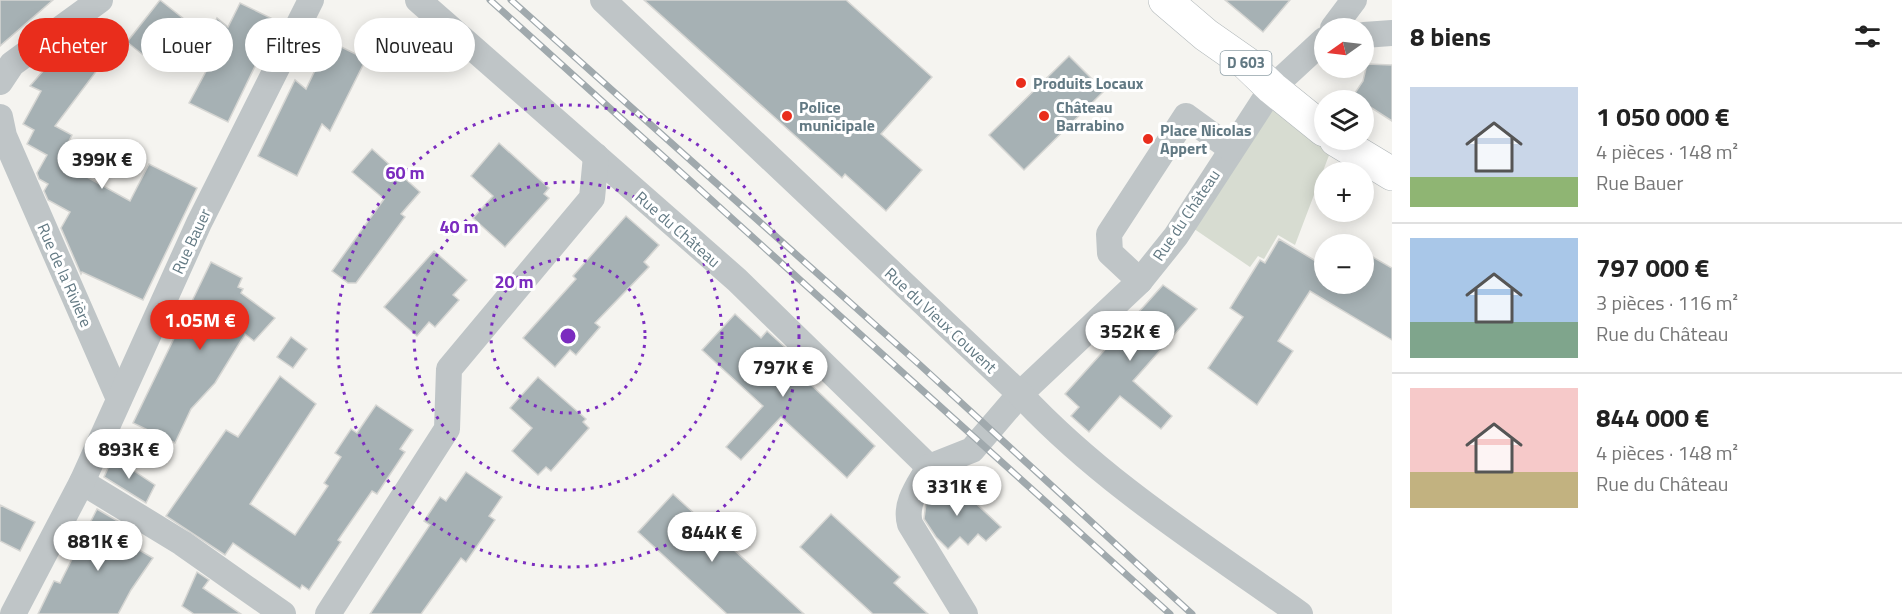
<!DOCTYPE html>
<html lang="fr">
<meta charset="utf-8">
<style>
body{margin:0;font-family:"Titillium Web",sans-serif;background:#f6f6f6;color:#222;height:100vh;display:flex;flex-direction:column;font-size:22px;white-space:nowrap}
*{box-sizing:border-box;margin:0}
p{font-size:20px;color:#767676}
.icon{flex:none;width:33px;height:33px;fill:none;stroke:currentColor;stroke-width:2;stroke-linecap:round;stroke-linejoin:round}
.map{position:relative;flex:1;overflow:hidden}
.details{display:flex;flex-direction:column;background:#fff;width:510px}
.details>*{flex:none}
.guide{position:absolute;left:18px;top:18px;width:570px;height:54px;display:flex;gap:12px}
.needle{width:39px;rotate:256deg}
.buttons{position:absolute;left:1314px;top:18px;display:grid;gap:12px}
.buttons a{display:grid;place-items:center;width:60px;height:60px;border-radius:50%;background:#fff;box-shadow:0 3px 15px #0003;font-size:30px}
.price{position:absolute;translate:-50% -51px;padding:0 14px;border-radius:21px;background:#fff;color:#222;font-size:20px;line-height:39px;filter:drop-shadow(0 2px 3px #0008)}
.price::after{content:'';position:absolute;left:50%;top:36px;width:18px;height:14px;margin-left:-9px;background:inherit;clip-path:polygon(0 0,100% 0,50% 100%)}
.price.selected{background:#e92d1c;color:#fff}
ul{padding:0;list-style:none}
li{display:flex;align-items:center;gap:18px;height:150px;padding:0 18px}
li+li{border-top:2px solid #e0e0e0}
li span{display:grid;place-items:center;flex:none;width:168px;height:120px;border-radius:0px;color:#555}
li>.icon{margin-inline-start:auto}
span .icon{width:72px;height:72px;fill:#fffc;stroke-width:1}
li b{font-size:26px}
h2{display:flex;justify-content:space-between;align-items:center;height:72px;padding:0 18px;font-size:26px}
.pill{padding:0 21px;border-radius:27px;background:#fff;box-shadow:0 3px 15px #0003;font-size:21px;line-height:54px}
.pill.selected{background:#e92d1c;color:#fff}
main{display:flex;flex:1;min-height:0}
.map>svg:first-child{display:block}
.green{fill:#d7dcd1}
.building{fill:#a6b1b4;stroke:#d6d6d3;stroke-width:1.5}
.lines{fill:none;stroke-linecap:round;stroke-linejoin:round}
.primary-casing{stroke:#b3b9bb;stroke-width:34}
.street{stroke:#bfc5c7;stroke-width:26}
.primary{stroke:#fff;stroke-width:33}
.rail-casing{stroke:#a0a9ad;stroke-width:7}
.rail{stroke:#fff;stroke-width:4.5;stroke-dasharray:14;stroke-linecap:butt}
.ring{fill:none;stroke:#7b2cbf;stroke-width:3;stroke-dasharray:3 6}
.poi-dot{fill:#e92d1c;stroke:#fff;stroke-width:2}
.labels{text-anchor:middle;stroke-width:6;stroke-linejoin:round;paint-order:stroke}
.shield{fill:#fff;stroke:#91a1a8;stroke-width:1.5}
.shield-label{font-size:15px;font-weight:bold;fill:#627983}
.poi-label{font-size:16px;font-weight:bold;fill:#627983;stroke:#fff;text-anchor:start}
.street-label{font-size:16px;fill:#627983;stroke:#fff}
.centre{fill:#7b2cbf;stroke:#fff;stroke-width:3}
.ring-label{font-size:18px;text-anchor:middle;font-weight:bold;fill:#7b2cbf;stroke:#fff;stroke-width:6;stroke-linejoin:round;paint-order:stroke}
</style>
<main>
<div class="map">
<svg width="1392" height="614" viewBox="0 0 1392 614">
<rect width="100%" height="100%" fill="#f5f4f0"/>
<!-- green -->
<polygon class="green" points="1267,102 1331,150 1295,245 1278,235 1264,259 1258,256 1250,267 1184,222"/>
<!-- building -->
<g class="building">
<polygon points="0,0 53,0 0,46"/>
<polygon points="160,0 203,34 208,23 213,27 217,18 228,27 240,3 277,21 228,122 189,103 211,62 169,41 152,62 127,42"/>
<polygon points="644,0 846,0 932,77 881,134 922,170 886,211 845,174 842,178"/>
<polygon points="1225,0 1290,0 1263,32"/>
<polygon points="69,41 101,65 55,126 72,135 66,147 83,157 76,171 130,201 149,164 197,188 143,300 82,272 81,274 61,228 70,212 48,200 44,191 48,184 39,179 37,173 47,155 27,144 34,130 23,124 41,91 30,86"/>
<polygon points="329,41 366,59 330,131 322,124 297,176 258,156 295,80 306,89"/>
<polygon points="1069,56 1104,91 1024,170 989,135"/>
<polygon points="1367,64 1392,65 1392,121 1353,96 1363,81"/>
<polygon points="499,143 549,188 544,194 549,198 505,247 473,218 493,196 471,176"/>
<polygon points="372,149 420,192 401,214 405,217 356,283 348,283 332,271 384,199 352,172"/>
<polygon points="626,216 659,245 644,262 649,267 595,323 600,327 576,355 570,350 555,367 523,338 576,279 573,276"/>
<polygon points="1279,239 1324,266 1324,284 1364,284 1364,252 1392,268 1392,340 1310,291 1278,341 1293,351 1257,405 1208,368 1243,317 1230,308 1260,260 1265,263"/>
<polygon points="434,251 467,280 453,295 459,300 435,327 429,322 417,336 384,307"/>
<polygon points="211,262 242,278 238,287 243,289 241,293 275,318 254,341 245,334 215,383 191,409 175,443 133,423"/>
<polygon points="1163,285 1197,309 1133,381 1172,416 1161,429 1120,396 1089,432 1071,416 1079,407 1065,394"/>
<polygon points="735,314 761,338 767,331 787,349 781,356 875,446 847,478 781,417 741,460 726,447 763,406 702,350"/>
<polygon points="291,337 307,349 293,368 277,357"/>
<polygon points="280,376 316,404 250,504 295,535 328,486 324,483 341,457 335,453 351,429 357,433 376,405 413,430 400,449 405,452 377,494 372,491 338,540 341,542 309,590 302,585 300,589 233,543 225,555 166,516 226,430 238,437"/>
<polygon points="538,377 586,419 583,422 589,428 551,471 546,467 538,475 512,451 532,428 510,408"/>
<polygon points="113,457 155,485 146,503 104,477"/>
<polygon points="466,472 502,497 489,516 495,520 466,562 461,558 421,614 370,614 430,525 424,521 440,497 446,501"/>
<polygon points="951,480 1001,527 986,541 978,534 968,545 960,537 948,549 936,537 924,519 926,503"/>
<polygon points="673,494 804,614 727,614 638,532"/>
<polygon points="0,505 35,522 20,551 0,541"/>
<polygon points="97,509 133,530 127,543 153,558 131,590 118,614 38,614 54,581 60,583"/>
<polygon points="831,514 900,577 894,583 928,614 873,614 800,547"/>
<polygon points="197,572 209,580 203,588 241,614 194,614 182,606"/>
</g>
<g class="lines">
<defs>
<g id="primary">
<polyline points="1165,0 1206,35 1246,63 1272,88 1324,130"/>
<polyline points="1336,140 1392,174"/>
</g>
</defs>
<!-- primary casing -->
<use href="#primary" class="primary-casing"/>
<!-- street -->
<g class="street">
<polyline points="418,0 737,280 929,467 972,450 1020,394 1140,281 1176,236 1272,88 1324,40"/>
<path d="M603,0L1020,394C1102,482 1203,545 1300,614"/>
<polyline points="1333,28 1354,0"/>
<polyline points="1364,35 1392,33"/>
<polyline points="0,82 12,64 100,0"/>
<polyline points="0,117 4,136 119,399"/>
<polyline points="1140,281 1110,253 1109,234 1186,116 1230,148"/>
<path d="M929,467C919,485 904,503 910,524L965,614"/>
<polyline points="82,482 182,543 283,614"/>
<polyline points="13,614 82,482 199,223 311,0"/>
<polyline points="328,614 447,429 449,369 592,198 596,156"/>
</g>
<!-- primary -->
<use href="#primary" class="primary"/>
<defs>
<g id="rail">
<polyline points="490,0 1170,614"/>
<polyline points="511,0 920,365 1192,614"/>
</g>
</defs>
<!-- rail casing -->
<use href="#rail" class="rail-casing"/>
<!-- rail -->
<use href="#rail" class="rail"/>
</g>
<!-- distance rings -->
<g class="ring">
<circle cx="568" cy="336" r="77"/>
<circle cx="568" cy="336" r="154"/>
<circle cx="568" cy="336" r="231"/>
</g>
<!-- markers -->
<g class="poi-dot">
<circle cx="1021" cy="83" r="6"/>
<circle cx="787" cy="116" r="6"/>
<circle cx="1044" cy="116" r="6"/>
<circle cx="1148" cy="139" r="6"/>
</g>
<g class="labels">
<!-- shield labels -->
<rect class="shield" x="1220.5" y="51" width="51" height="24" rx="4.5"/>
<g class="shield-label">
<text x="1246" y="68">D 603</text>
</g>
<!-- poi labels -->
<g class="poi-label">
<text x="1033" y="89">Produits Locaux</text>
<text x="799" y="113">Police<tspan x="799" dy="18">municipale</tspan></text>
<text x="1056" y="113">Château<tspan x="1056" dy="18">Barrabino</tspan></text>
<text x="1160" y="136">Place Nicolas<tspan x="1160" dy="18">Appert</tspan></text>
</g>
<!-- street labels -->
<g class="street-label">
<text transform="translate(1186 215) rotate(-56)" y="6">Rue du Château</text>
<text transform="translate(678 229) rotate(41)" y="6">Rue du Château</text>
<text transform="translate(191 241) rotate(-65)" y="6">Rue Bauer</text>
<text transform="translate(65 275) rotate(66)" y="6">Rue de la Rivière</text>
<text transform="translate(941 320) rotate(43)" y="6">Rue du Vieux Couvent</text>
</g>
</g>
<circle cx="568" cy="336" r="9" class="centre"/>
<g class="ring-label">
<text x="405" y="179">60 m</text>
<text x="459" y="233">40 m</text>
<text x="514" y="288">20 m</text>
</g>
</svg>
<div class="buttons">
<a><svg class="needle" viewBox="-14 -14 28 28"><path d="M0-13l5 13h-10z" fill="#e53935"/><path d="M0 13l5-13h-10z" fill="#767676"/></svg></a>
<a><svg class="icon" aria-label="layers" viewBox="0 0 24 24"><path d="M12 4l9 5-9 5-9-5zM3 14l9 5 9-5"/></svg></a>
<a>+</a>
<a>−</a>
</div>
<b class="price" style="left:102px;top:190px">399K €</b>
<b class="price selected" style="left:200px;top:351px">1.05M €</b>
<b class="price" style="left:1130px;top:362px">352K €</b>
<b class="price" style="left:783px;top:398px">797K €</b>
<b class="price" style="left:129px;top:480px">893K €</b>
<b class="price" style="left:957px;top:517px">331K €</b>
<b class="price" style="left:712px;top:563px">844K €</b>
<b class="price" style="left:98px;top:572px">881K €</b>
<div class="guide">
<a class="pill selected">Acheter</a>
<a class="pill">Louer</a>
<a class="pill">Filtres</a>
<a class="pill">Nouveau</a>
</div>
</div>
<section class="details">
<h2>8 biens<svg class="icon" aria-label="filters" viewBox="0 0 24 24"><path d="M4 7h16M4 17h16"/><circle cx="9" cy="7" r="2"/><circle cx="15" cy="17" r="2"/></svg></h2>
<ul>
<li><span style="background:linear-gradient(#c9d6e8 75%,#8fb573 0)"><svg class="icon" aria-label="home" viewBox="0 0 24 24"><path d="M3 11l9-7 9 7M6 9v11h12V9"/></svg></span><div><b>1 050 000 €</b><p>4 pièces · 148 m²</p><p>Rue Bauer</p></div></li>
<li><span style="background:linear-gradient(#a9c7e8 70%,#7fa58c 0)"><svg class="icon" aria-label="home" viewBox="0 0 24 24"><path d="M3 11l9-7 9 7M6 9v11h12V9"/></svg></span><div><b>797 000 €</b><p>3 pièces · 116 m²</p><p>Rue du Château</p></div></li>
<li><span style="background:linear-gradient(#f6c9c9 70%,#c2b280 0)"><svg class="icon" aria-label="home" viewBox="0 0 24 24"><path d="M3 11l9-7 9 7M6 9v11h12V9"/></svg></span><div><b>844 000 €</b><p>4 pièces · 148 m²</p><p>Rue du Château</p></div></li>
</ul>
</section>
</main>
